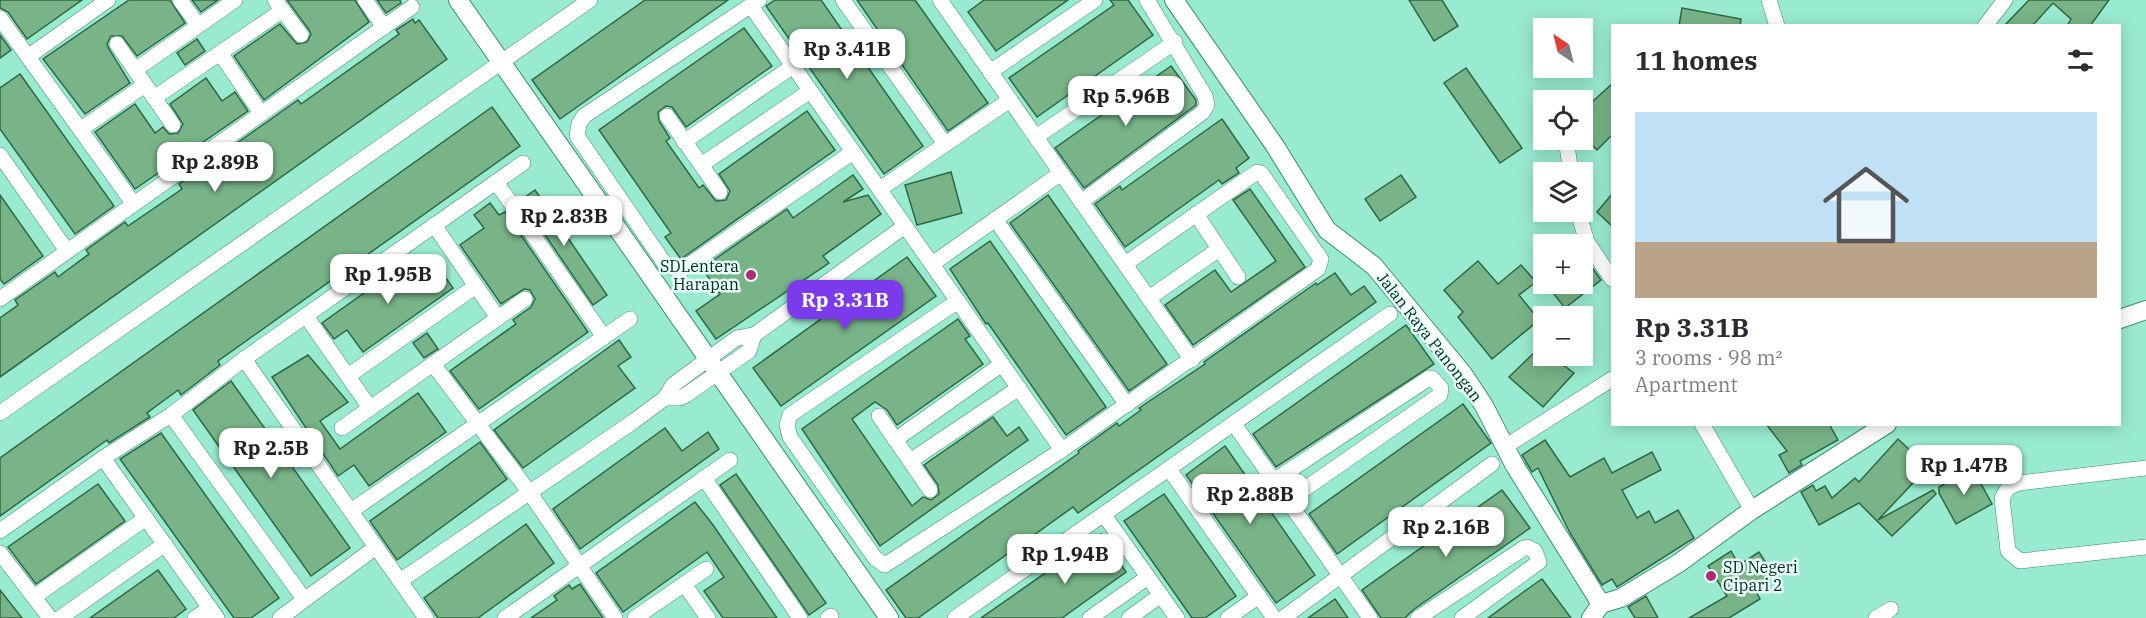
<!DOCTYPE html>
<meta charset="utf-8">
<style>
body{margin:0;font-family:"IBM Plex Serif",serif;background:#f2f2f3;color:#2b2b33;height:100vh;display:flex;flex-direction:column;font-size:22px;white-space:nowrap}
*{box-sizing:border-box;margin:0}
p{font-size:20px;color:#7c7c81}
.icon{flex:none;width:33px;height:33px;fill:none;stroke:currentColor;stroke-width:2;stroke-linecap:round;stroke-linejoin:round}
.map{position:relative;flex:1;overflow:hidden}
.details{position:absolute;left:1611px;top:24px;width:510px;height:402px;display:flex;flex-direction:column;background:#fff;border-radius:0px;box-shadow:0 3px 15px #0003}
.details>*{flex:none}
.needle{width:39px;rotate:325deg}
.tools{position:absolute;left:1533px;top:18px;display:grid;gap:12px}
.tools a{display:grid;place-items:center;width:60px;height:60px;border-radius:0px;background:#fff;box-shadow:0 3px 15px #0003;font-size:30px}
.price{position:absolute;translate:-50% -51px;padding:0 14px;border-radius:12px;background:#fff;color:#222;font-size:20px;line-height:39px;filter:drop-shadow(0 2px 3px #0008)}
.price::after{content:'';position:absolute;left:50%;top:36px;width:18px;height:14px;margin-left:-9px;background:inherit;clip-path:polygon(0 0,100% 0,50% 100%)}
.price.current{background:#7c3aed;color:#fff}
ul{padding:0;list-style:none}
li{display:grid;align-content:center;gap:12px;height:318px;padding:0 24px}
li span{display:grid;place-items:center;height:186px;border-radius:0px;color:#555}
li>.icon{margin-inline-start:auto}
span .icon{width:108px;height:108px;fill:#fffc;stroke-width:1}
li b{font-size:26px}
h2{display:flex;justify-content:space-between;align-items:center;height:72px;padding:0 24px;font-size:26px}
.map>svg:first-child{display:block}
.building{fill:#78b487;stroke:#2e6840;stroke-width:1.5}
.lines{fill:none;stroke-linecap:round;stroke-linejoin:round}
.minor-casing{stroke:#388d75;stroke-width:16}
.tertiary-casing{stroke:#388d75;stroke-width:20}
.minor{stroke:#fff;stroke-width:15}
.tertiary{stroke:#fff;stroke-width:18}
.poi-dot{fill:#ae2b74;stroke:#e7fff6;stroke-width:2}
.labels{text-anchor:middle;stroke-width:5;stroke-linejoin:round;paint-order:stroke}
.poi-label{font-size:16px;fill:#04291f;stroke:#e7fff6;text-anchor:end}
.street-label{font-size:16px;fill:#04291f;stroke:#e7fff6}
</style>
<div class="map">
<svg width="2146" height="618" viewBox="0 0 2146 618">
<rect width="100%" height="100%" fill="#98ebd0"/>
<!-- building -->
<g class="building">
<polygon points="0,0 82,0 27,39 8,12 0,8"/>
<polygon points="129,0 170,0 185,23 137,56 122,36 111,36 107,44 109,49 130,83 85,114 43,59"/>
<polygon points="192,0 218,0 201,12"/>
<polygon points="287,0 355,0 369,22 264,100 234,56 280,24 297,44 307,42 311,34 309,30"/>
<polygon points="377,0 400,0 401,3 386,13"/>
<polygon points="645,0 728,0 560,119 532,80"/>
<polygon points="775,0 821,0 923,146 884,174 766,6"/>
<polygon points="857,0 915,0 988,103 948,131"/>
<polygon points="984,0 1068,0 996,51 968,12"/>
<polygon points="1110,0 1128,0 1153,35 1037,117 1009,78 1114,5"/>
<polygon points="1409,0 1442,0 1458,26 1434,41"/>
<polygon points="2029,0 2109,0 2090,26 2067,26 2071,19 2053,3 2032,26 2004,26"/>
<polygon points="1682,8 1741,19 1740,26 1679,26"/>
<polygon points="413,19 415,23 419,20 447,59 0,377 0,318 18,305 15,300 55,272 58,277 89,254 86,250 125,222 128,226 182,189 179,184 298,100 301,104 399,34 396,30"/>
<polygon points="744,28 772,66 686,127 672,107 666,106 658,112 659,121 670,138 666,141 699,188 703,185 716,201 726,200 730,191 719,174 807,111 835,150 681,259 665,237 671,233 599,130"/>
<polygon points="0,35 11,50 0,58"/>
<polygon points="197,39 205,51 185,65 177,53"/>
<polygon points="1171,66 1196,100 1196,105 1084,188 1055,148"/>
<polygon points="1466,68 1522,148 1500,163 1444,83"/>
<polygon points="20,74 114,206 75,234 0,129 0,88"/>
<polygon points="206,78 222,101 235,92 248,111 135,189 95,132 135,104 155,133 163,127 169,134 178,133 183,124 170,104"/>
<polygon points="1612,84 1612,135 1597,150 1582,135 1582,111"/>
<polygon points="492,107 520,146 218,361 220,365 181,395 178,390 147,413 150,417 109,443 107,440 0,516 0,458"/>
<polygon points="1222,119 1249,158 1236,168 1239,173 1222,184 1219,180 1125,247 1095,204 1120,186 1122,190"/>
<polygon points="951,172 962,213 917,225 905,185"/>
<polygon points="853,175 863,189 843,202 868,195 881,214 823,256 829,263 716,339 696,311 720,294 702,268 787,209 793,218"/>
<polygon points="1401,175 1416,197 1380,221 1365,199"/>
<polygon points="1250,189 1305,267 1193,345 1165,305 1215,270 1231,292 1276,261 1233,200"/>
<polygon points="535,190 607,295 593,305 521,200"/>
<polygon points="1612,194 1612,226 1597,212"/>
<polygon points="0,195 43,256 4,284 0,279"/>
<polygon points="1048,195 1167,364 1129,391 1010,223"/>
<polygon points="490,203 499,215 505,212 588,332 479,409 450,371 516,324 513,320 531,307 535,299 530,290 524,289 501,304 460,245 484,228 474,215"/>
<polygon points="990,241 1106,407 1066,435 988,323 986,324 950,269"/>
<polygon points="1582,253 1601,280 1565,308 1546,284 1582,284"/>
<polygon points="907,257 936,296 781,406 753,368"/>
<polygon points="412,259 428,281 441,271 453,288 363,352 347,330 334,339 322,323"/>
<polygon points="1478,261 1498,284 1521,265 1536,282 1519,295 1539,320 1492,359 1458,317 1463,312 1444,290"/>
<polygon points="1335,273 1351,295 1364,286 1376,302 1078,513 1073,507 918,618 906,618 886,590 1079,453 1078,451 1117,423 1119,426 1141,410 1139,408 1205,364 1204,362 1316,283 1317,285"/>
<polygon points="958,319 970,336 965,339 983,364 897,425 887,410 875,402 852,419 912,506 923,497 931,500 939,494 938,485 924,465 993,417 1007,436 1019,427 1028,440 880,546 802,429"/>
<polygon points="1406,325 1434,364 1276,467 1253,434"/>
<polygon points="427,333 438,349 424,358 413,343"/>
<polygon points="619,340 631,357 618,366 635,388 523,468 494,430"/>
<polygon points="1544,343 1544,356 1551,356 1574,373 1543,407 1509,377"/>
<polygon points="308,355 348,402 320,421 340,449 418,393 446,432 369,486 354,465 338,476 272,377"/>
<polygon points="231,381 350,548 311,576 193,410"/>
<polygon points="1463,404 1491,443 1337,554 1309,514"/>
<polygon points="1766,424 1829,424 1838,440 1800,461 1802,465 1789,473 1779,455 1787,451"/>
<polygon points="665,428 682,451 708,432 719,449 580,549 553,509"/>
<polygon points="161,433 279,598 251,618 234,618 120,459"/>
<polygon points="1898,439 1928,467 1878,520 1933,490 1936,494 1892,536 1859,503 1819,525 1801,492 1813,485 1816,491 1825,486 1832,498 1855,478 1859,482"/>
<polygon points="1545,440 1570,477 1604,458 1612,473 1652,452 1661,470 1622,490 1637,518 1649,511 1655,523 1678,510 1694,538 1617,587 1612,579 1602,585 1570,533 1538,468 1532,472 1522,455"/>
<polygon points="480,442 507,479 397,560 370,521"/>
<polygon points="1225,446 1315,575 1276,603 1186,475"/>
<polygon points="1973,469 1992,504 1956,524 1939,493 1939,487"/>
<polygon points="736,474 826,603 809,615 720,485"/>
<polygon points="98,484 125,521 36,584 8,547"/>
<polygon points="1502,490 1530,528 1413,610 1405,618 1381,618 1362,590"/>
<polygon points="1164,494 1236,596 1205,618 1192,618 1124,521"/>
<polygon points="695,502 713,525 777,618 723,618 704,591 724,577 707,552 623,612 596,573"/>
<polygon points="526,524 554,563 478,618 438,618 424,598"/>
<polygon points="1101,534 1126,572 1062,618 981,618"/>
<polygon points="1731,551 1739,565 1759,552 1773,574 1753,586 1760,599 1729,618 1689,618 1727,596 1708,566"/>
<polygon points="158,570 186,609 174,618 90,618"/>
<polygon points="1542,579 1571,618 1488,618 1529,588"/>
<polygon points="580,584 603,618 531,618 557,600 554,596 569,585 572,589"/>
<polygon points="0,590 22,618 0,618"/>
<polygon points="1646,596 1658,618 1635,618 1628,607"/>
<polygon points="1335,599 1348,618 1308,618"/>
</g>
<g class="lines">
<defs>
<g id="minor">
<polyline points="180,0 198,25"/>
<polyline points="275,0 301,35"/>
<polyline points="365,0 384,27"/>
<polyline points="759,0 584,116 579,124 577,136 665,264 680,271 853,152"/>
<polyline points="843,0 945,144"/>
<polyline points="940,0 1192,360"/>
<polyline points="1769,0 1777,26"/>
<polyline points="751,6 1062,450"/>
<polyline points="0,18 133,203"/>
<polyline points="1985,26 2005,0"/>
<polyline points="117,44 173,125"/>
<polyline points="220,53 261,113"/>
<polyline points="29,56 108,0"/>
<polyline points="135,70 235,0"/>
<polyline points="990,72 1095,0"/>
<polyline points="154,98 283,10"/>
<polyline points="667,116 720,192"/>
<polyline points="81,129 145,85"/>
<polyline points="1036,137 1175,42"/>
<polyline points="1566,140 1571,172"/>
<polyline points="684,142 793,66"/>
<polyline points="0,155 67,251"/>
<polyline points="701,165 810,91"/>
<polyline points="496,182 604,337"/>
<polyline points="880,189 1010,100"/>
<polyline points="1081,202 1203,112 1207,105 1205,96 1147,0"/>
<polyline points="1578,212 1587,242 1612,279"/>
<polyline points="1196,214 1238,277"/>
<polyline points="995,219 1127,405"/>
<polyline points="434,225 498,318"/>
<polyline points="932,264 1061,173"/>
<polyline points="1149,298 1219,249"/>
<polyline points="0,299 412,7"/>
<polyline points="958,301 790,415 787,425 790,437 875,558 885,565 1062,450 1318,269 1321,259 1261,173 1257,172 1125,264"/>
<polyline points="306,316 370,408"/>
<polyline points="244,359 426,618"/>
<polyline points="433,364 530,493 615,618"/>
<polyline points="348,376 476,286"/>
<polyline points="665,398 680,398 686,395 749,351 754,335"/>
<polyline points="0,413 590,0"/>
<polyline points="171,415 304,599"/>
<polyline points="879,416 930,490"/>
<polyline points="1234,424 1370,618"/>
<polyline points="1702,424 1752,510"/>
<polyline points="342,428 525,299"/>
<polyline points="895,440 1002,364"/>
<polyline points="1506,446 1612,379"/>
<polyline points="103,458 217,618"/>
<polyline points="910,461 1019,388"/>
<polyline points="2146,468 2019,483 2008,488 2002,498 2008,551 2020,561 2146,547"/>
<polyline points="1169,469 1274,618"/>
<polyline points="704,478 800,618"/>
<polyline points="1272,482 1429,378 1432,378 1441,388 1440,395 1286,502"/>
<polyline points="351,511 630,319"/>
<polyline points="1104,515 1177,618"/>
<polyline points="0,531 103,458 171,415 244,359 523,163"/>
<polyline points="0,553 50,618"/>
<polyline points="400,581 634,421 665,398 673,385 708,359 737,338 754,335 905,226"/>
<polyline points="684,584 708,618"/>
<polyline points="34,597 146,518"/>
<polyline points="60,618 165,544"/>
<polyline points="195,618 210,608"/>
<polyline points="280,618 376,547"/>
<polyline points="505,618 730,460"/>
<polyline points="635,618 706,569"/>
<polyline points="828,618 831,616"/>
<polyline points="955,618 1390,314"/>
<polyline points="1090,618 1148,577"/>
<polyline points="1129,618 1161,595"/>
<polyline points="1228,618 1259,596"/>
<polyline points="1283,618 1492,464"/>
<polyline points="1418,618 1524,548 1527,547 1535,551 1539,562 1462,618"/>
<polyline points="1876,618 1891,609"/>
</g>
<g id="tertiary">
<polyline points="458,0 889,618"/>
<polyline points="1174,0 1275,146 1327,230 1374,266 1463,374 1483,404 1515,466 1601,604"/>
<polyline points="2120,319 2146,310"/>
<polyline points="1591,618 1601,604 1621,598 1679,563 1752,510 1887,424"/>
</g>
</defs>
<!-- minor casing -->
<use href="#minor" class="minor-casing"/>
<!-- tertiary casing -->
<use href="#tertiary" class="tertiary-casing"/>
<!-- minor -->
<use href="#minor" class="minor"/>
<!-- tertiary -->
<use href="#tertiary" class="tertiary"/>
</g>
<!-- markers -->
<g class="poi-dot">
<circle cx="751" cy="275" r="6"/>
<circle cx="1711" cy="576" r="6"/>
</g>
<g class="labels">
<!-- poi labels -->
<g class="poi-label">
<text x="739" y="272">SDLentera<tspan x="739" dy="18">Harapan</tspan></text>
<text x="1723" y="573" text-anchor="start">SD Negeri<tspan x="1723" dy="18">Cipari 2</tspan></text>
</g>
<!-- street labels -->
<g class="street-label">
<text transform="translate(1430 337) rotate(52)" y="6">Jalan Raya Panongan</text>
</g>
</g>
</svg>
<div class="tools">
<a><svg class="needle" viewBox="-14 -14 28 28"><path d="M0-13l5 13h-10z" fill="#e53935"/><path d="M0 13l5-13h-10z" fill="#7c7c81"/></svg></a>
<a><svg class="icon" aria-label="locate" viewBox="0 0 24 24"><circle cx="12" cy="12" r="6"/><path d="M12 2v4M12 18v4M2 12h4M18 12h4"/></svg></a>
<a><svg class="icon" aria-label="layers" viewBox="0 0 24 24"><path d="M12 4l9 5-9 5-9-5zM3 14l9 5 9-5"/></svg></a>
<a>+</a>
<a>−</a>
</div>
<b class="price" style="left:847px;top:80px">Rp 3.41B</b>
<b class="price" style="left:1126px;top:127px">Rp 5.96B</b>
<b class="price" style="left:215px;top:193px">Rp 2.89B</b>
<b class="price" style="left:564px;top:247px">Rp 2.83B</b>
<b class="price" style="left:388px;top:305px">Rp 1.95B</b>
<b class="price current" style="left:845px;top:331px">Rp 3.31B</b>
<b class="price" style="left:271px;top:479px">Rp 2.5B</b>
<b class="price" style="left:1964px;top:496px">Rp 1.47B</b>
<b class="price" style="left:1250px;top:525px">Rp 2.88B</b>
<b class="price" style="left:1446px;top:558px">Rp 2.16B</b>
<b class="price" style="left:1065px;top:585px">Rp 1.94B</b>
<section class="details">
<h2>11 homes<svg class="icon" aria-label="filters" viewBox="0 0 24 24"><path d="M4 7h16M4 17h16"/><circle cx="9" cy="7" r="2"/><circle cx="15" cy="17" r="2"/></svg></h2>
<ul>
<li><span style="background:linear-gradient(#bfe0f5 70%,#b9a48a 0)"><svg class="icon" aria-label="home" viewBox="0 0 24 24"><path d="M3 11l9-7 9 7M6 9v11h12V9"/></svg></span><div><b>Rp 3.31B</b><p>3 rooms · 98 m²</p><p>Apartment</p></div></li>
</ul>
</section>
</div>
